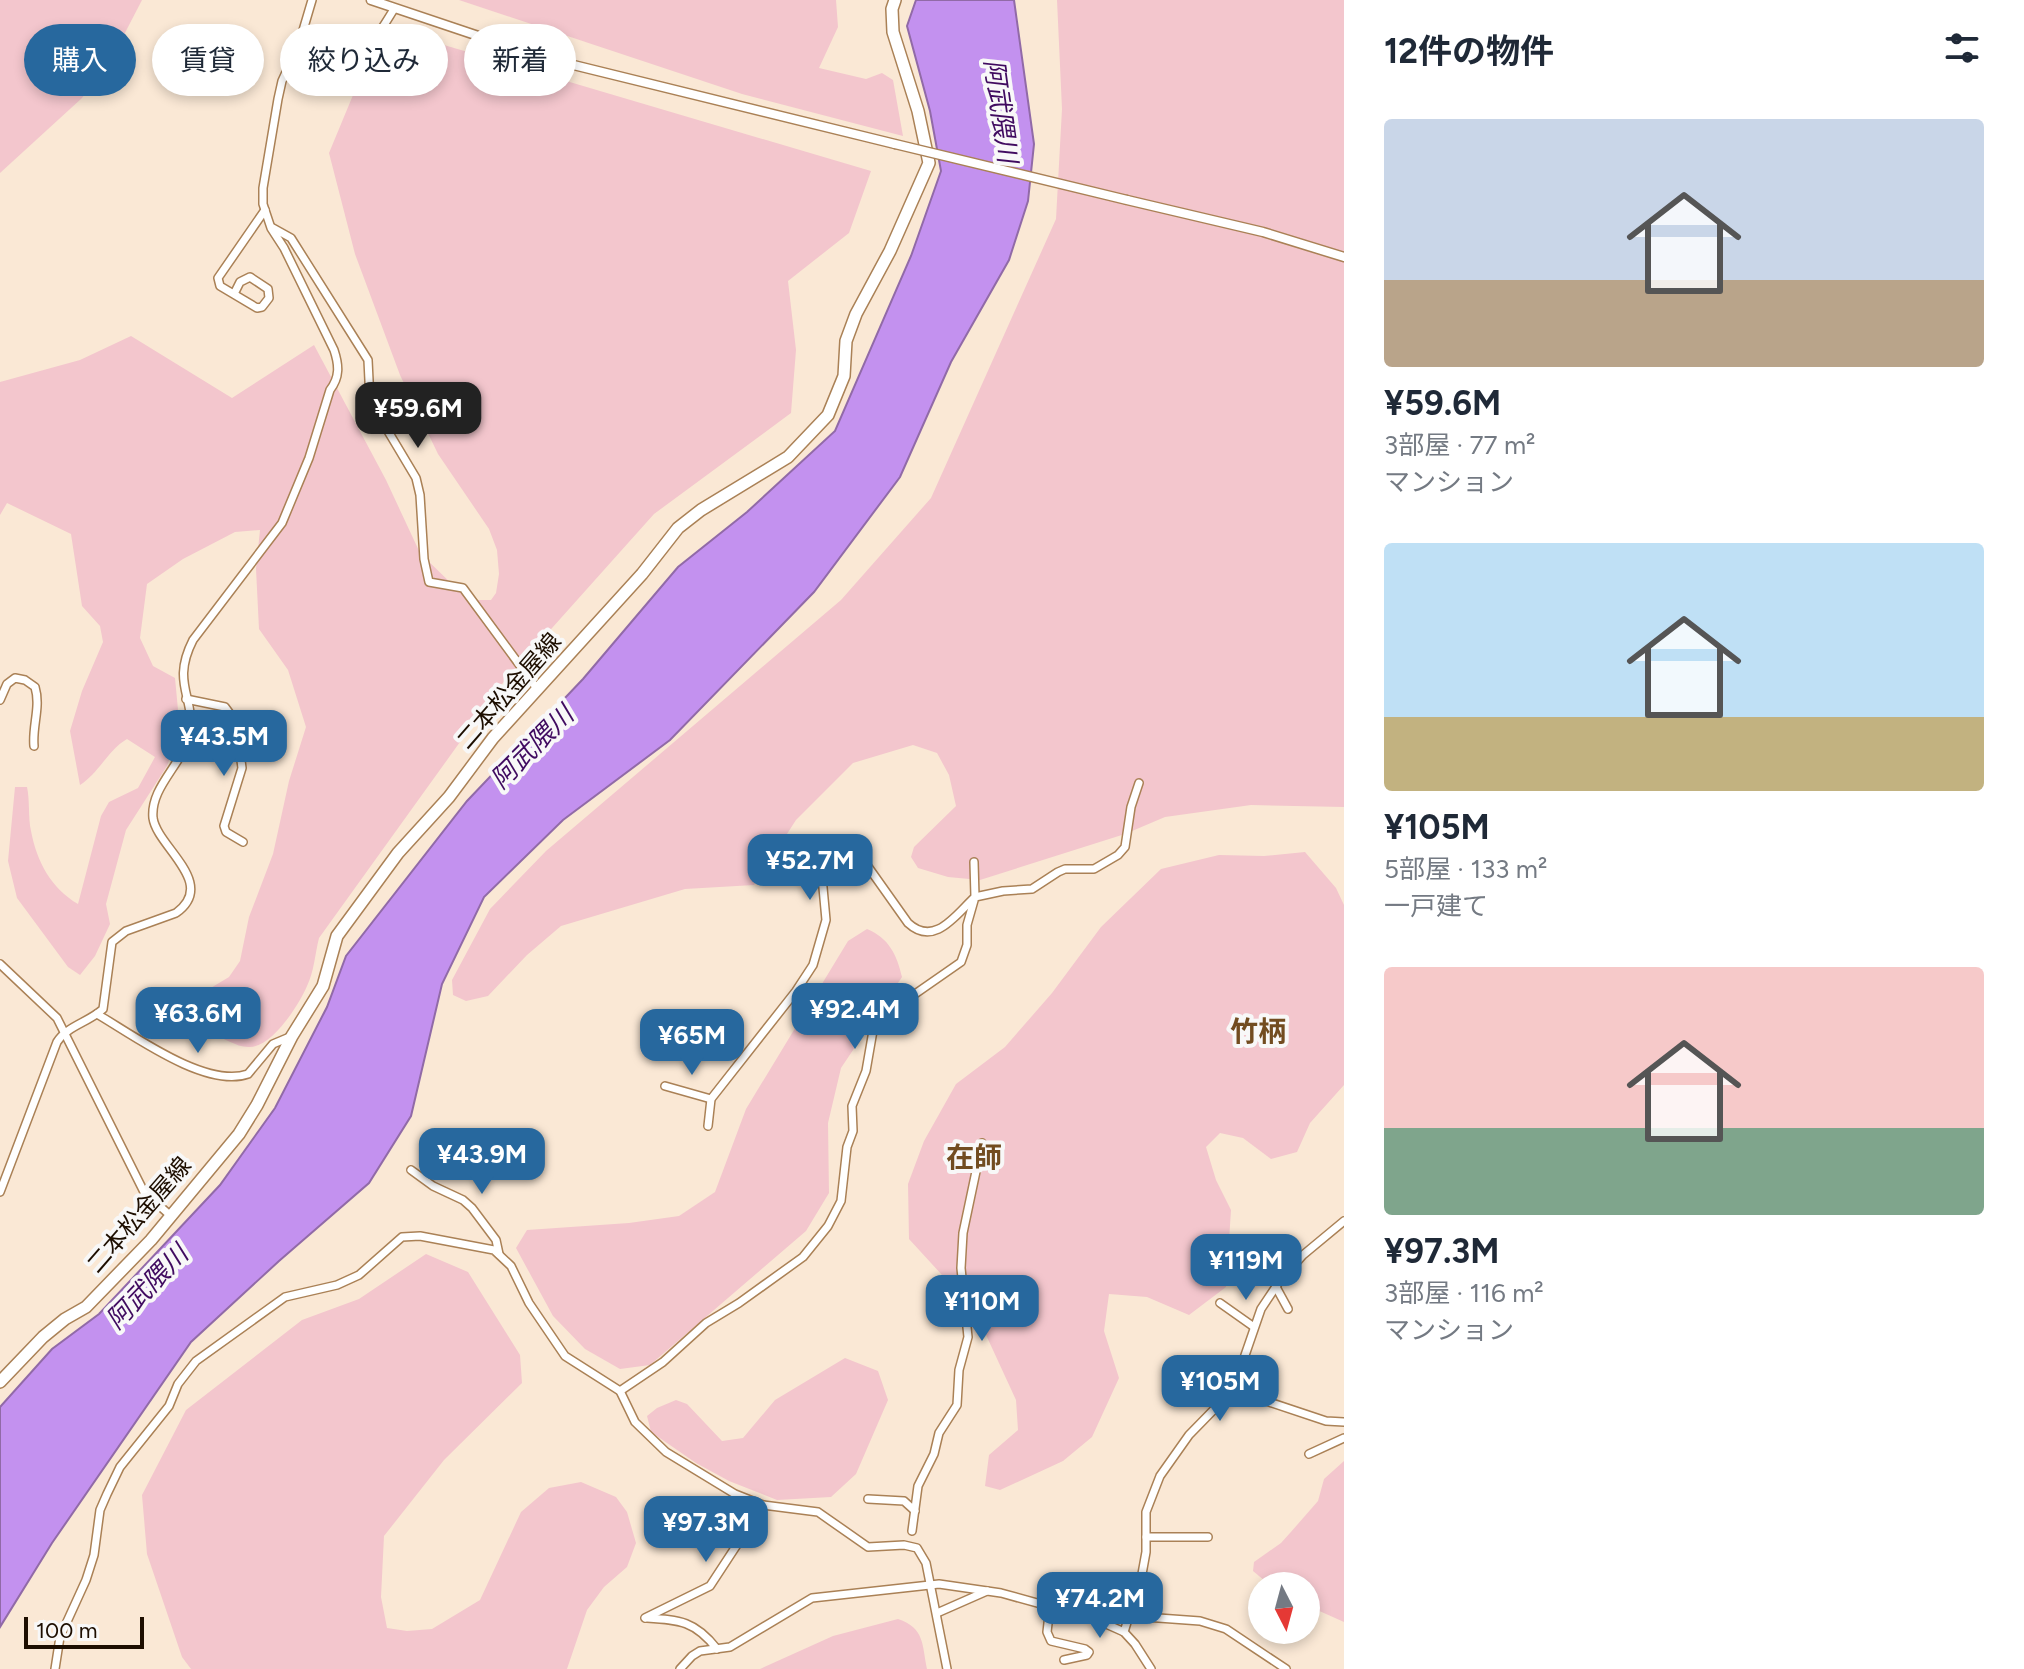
<!DOCTYPE html>
<html lang="ja">
<meta charset="utf-8">
<style>
body{margin:0;font-family:Figtree,"Noto Sans JP",sans-serif;background:#f2f2f3;color:#1f2937;height:100vh;display:flex;flex-direction:column;font-size:30px;white-space:nowrap}
*{box-sizing:border-box;margin:0}
p{font-size:26px;color:#747a83}
.icon{flex:none;width:44px;height:44px;fill:none;stroke:currentColor;stroke-width:2;stroke-linecap:round;stroke-linejoin:round}
.map{position:relative;flex:1;overflow:hidden}
.sheet{display:flex;flex-direction:column;background:#fff;width:680px}
.sheet>*{flex:none}
.hud{position:absolute;left:24px;top:24px;width:760px;height:72px;display:flex;gap:16px}
.needle{width:52px;rotate:174deg}
.fabs{position:absolute;left:1248px;top:1572px;display:grid;gap:16px}
.fabs a{display:grid;place-items:center;width:72px;height:72px;border-radius:50%;background:#fff;box-shadow:0 4px 12px #0003;font-size:40px}
.scale{position:absolute;left:24px;bottom:20px;width:120px;box-sizing:border-box;padding-left:8px;border:4px solid #1d0e00;border-top:0;font-size:22px;line-height:28px;white-space:nowrap;color:#1d0e00;-webkit-text-stroke:6px #f8f8f8;paint-order:stroke}
.price{position:absolute;translate:-50% -68px;padding:0 18px;border-radius:16px;background:#27689e;color:#fff;font-size:26px;line-height:52px;filter:drop-shadow(0 2px 4px #0008)}
.price::after{content:'';position:absolute;left:50%;top:48px;width:24px;height:18px;margin-left:-12px;background:inherit;clip-path:polygon(0 0,100% 0,50% 100%)}
.price.on{background:#222;color:#fff}
ul{padding:0;list-style:none}
li{display:grid;align-content:center;gap:16px;height:424px;padding:0 40px}
li span{display:grid;place-items:center;height:248px;border-radius:8px;color:#555}
li>.icon{margin-inline-start:auto}
span .icon{width:144px;height:144px;fill:#fffc;stroke-width:1}
li b{font-size:34px}
h2{display:flex;justify-content:space-between;align-items:center;height:96px;padding:0 40px;font-size:34px}
.tag{padding:0 28px;border-radius:36px;background:#fff;box-shadow:0 4px 12px #0003;font-size:28px;line-height:72px}
.tag.on{background:#27689e;color:#fff}
main{display:flex;flex:1;min-height:0}
.map>svg:first-child{display:block}
.green{fill:#f3c6cd}
.water{fill:#c391ef;stroke:#916aa7;stroke-width:2}
.lines{fill:none;stroke-linecap:round;stroke-linejoin:round}
.minor-casing{stroke:#aa8156;stroke-width:10}
.tertiary-casing{stroke:#aa8156;stroke-width:11}
.primary-casing{stroke:#aa8156;stroke-width:14}
.minor{stroke:#fff;stroke-width:7}
.tertiary{stroke:#fff;stroke-width:8}
.primary{stroke:#fff;stroke-width:11}
.tertiary-bridge-casing{stroke:#aa8156;stroke-width:11;stroke-linecap:butt}
.tertiary-bridge{stroke:#fff;stroke-width:8}
.labels{text-anchor:middle;stroke-width:8;stroke-linejoin:round;paint-order:stroke}
.street-label{font-size:24px;fill:#1d0e00;stroke:#f8f8f8}
.water-label{font-size:26px;font-style:italic;fill:#400b60;stroke:#f8f8f8}
.quarter-label{font-size:28px;font-weight:bold;fill:#724c20;stroke:#f8f8f8}
</style>
<main>
<div class="map">
<svg width="1344" height="1669" viewBox="0 0 1344 1669">
<rect width="100%" height="100%" fill="#fae8d5"/>
<!-- green -->
<g class="green">
<polygon points="0,0 142,0 112,58 82,98 0,173"/>
<polygon points="459,0 836,0 838,27 819,68 866,79 882,73 893,80 903,136 742,94"/>
<polygon points="1057,0 1344,0 1344,807 1251,805 1165,817 1125,834 980,880 948,877 918,868 911,857 914,847 956,806 949,775 937,753 913,745 853,763 796,820 754,885 685,889 561,926 527,955 488,996 466,1001 453,995 452,980 490,909 546,851 841,600 931,498 1056,219 1062,109"/>
<path d="M400,32L871,171L849,233L788,281L796,350L791,413L654,514L501,685L319,938C315,954 314,972 307,986C299,1005 272,1047 250,1047C237,1048 223,1037 210,1033C188,1028 170,1025 156,1007L166,995L209,989L229,977L240,961L249,917L273,854L289,781L306,727L288,670L259,629L256,569L260,530L235,532L183,559L147,584L140,638L153,666L175,678L180,731L167,766L126,830L106,904L110,924L95,956L80,975L68,967L17,898L8,861L15,787H27C30,801 28,817 31,831C37,862 51,888 78,904L101,816L109,802L138,788L155,757L127,739C108,750 99,773 80,785L70,731L82,691L103,642L100,626L82,606L71,534L7,503L0,515V382L80,360L131,336L232,398L314,345L386,480L420,553L459,591L478,600H491L496,593L499,574L497,550L489,529L438,454L400,375L355,254L329,153L363,71Z"/>
<polygon points="1305,852 1336,888 1344,905 1344,1085 1310,1123 1297,1152 1271,1159 1243,1138 1220,1133 1206,1147 1216,1180 1231,1210 1226,1287 1189,1315 1147,1297 1109,1294 1104,1331 1119,1378 1092,1437 1063,1461 1000,1490 985,1486 989,1455 1018,1430 1016,1400 975,1311 909,1239 908,1184 924,1141 956,1084 1005,1047 1052,993 1101,927 1161,869 1219,855 1264,856"/>
<path d="M867,929C889,938 897,955 902,977L841,1068L828,1123L829,1193L806,1231L650,1365L620,1369L585,1349L553,1316L516,1248L527,1230L629,1223L679,1216L715,1192L746,1109L848,941Z"/>
<polygon points="426,1254 468,1272 520,1355 522,1383 444,1460 384,1536 381,1597 387,1628 407,1631 432,1629 480,1600 521,1512 549,1488 581,1482 616,1497 627,1512 636,1543 627,1567 604,1587 587,1610 567,1669 191,1669 182,1657 147,1554 142,1495 186,1410 302,1320 359,1299"/>
<polygon points="845,1358 878,1371 888,1400 856,1474 831,1497 777,1500 729,1481 696,1463 651,1432 647,1416 657,1408 676,1400 687,1404 722,1441 743,1438 775,1400"/>
<polygon points="1344,1461 1344,1622 1306,1605 1306,1586 1271,1586 1253,1571 1254,1562 1281,1543 1290,1533 1318,1501 1324,1479"/>
<path d="M898,1619C925,1628 922,1645 927,1669H760L833,1636Z"/>
</g>
<!-- water -->
<polygon class="water" points="916,0 1014,0 1034,144 1028,201 1009,260 951,362 900,477 814,592 670,740 563,820 484,897 442,984 411,1116 369,1183 279,1261 191,1342 52,1543 0,1627 0,1407 52,1349 99,1314 220,1185 275,1108 327,1007 346,956 467,801 583,679 678,567 747,512 835,431 911,256 941,171 930,111 907,26"/>
<g class="lines">
<defs>
<g id="minor">
<path d="M299,44C358,62 362,62 394,9"/>
<polyline points="273,228 291,238 368,360 370,401 416,478 420,495 424,559 429,582 463,588 538,690"/>
<polyline points="234,294 240,282 250,277 268,289 269,298 262,307 257,308 220,286 218,278 265,210"/>
<polyline points="186,699 225,707 236,722 242,768 224,826 226,832 243,842"/>
<path d="M0,700L7,684L15,678L25,680L35,687C41,707 32,726 34,746"/>
<polyline points="0,964 57,1018 144,1192 172,1217"/>
<path d="M97,1014C133,1035 206,1089 248,1074L273,1044L292,1036"/>
<polyline points="665,1086 711,1099"/>
<path d="M708,1126L711,1099L796,991L813,965L826,920L821,866L824,856L864,861L908,923C935,948 957,913 975,897L974,862"/>
<polyline points="411,1170 433,1186 463,1200 472,1208 496,1240 499,1254"/>
<path d="M0,1192L57,1042C67,1026 89,1022 103,1009L112,942L126,931L176,913C218,883 157,847 153,818C150,787 183,764 189,735C197,698 170,685 193,640L282,523L309,458L330,390C340,377 339,365 334,350L284,248L271,228L263,204V188L278,99L282,81L299,44L312,0"/>
<polyline points="1276,1287 1288,1309"/>
<polyline points="1220,1303 1254,1327"/>
<polyline points="1233,1390 1326,1421 1344,1422"/>
<polyline points="620,1391 663,1362 706,1323 739,1303 803,1257 828,1226 841,1201 847,1147 853,1131 852,1106 866,1071 874,1025 879,1019 961,962 967,945 967,925 975,897 1003,891 1032,889 1058,872 1065,869 1094,869 1118,855 1125,847 1131,807 1139,783"/>
<polyline points="1309,1454 1344,1438"/>
<polyline points="868,1499 904,1501 915,1511"/>
<polyline points="912,1531 918,1486 934,1454 939,1433 957,1405 959,1370 968,1337 961,1268 963,1233 982,1143"/>
<polyline points="1146,1537 1208,1537"/>
<polyline points="1050,1606 1047,1632 1051,1641 1085,1649 1089,1652 1087,1655 1064,1660"/>
<polyline points="937,1613 987,1591"/>
<polyline points="1131,1616 1200,1621 1226,1629 1286,1669"/>
<polyline points="645,1618 710,1586 763,1505"/>
<path d="M647,1618C680,1620 695,1621 717,1649"/>
<polyline points="1124,1632 1142,1574 1146,1552 1146,1512 1160,1476 1189,1435 1233,1390 1261,1309 1279,1282 1303,1255 1344,1221"/>
<polyline points="55,1669 60,1637 86,1580 94,1555 100,1510 107,1494 120,1467 169,1406 178,1384 196,1361 285,1297 337,1285 359,1275 402,1237 420,1236 494,1250 511,1266 529,1303 565,1356 620,1391 635,1422 666,1452 735,1494 763,1505 818,1512 868,1547 904,1545 917,1548 926,1563 947,1669"/>
<polyline points="680,1669 692,1656 700,1651 730,1647 812,1598 939,1584 1001,1593 1095,1619 1124,1632 1135,1644 1151,1669"/>
</g>
<g id="tertiary">
<polyline points="371,0 541,57 895,144"/>
<polyline points="1127,200 1263,232 1344,257"/>
</g>
<polyline id="primary" points="0,1382 43,1337 65,1319 86,1307 151,1240 239,1134 257,1105 292,1036 323,986 337,936 398,853 449,797 493,738 642,574 678,528 701,510 788,457 828,415 844,376 846,341 856,314 890,251 929,163 918,111 893,32 892,9 895,0"/>
</defs>
<!-- minor casing -->
<use href="#minor" class="minor-casing"/>
<!-- tertiary casing -->
<use href="#tertiary" class="tertiary-casing"/>
<!-- primary casing -->
<use href="#primary" class="primary-casing"/>
<!-- minor -->
<use href="#minor" class="minor"/>
<!-- tertiary -->
<use href="#tertiary" class="tertiary"/>
<!-- primary -->
<use href="#primary" class="primary"/>
<defs>
<polyline id="tertiary-bridge" points="895,144 1127,200"/>
</defs>
<!-- tertiary-bridge casing -->
<use href="#tertiary-bridge" class="tertiary-bridge-casing"/>
<!-- tertiary-bridge -->
<use href="#tertiary-bridge" class="tertiary-bridge"/>
</g>
<g class="labels">
<!-- street labels -->
<g class="street-label">
<text transform="translate(509 691) rotate(-49)" y="8">二本松金屋線</text>
<text transform="translate(139 1215) rotate(-49)" y="8">二本松金屋線</text>
</g>
<!-- water labels -->
<g class="water-label">
<text transform="translate(1001 111) rotate(82)" y="9">阿武隈川</text>
<text transform="translate(532 747) rotate(-45)" y="9">阿武隈川</text>
<text transform="translate(147 1287) rotate(-46)" y="9">阿武隈川</text>
</g>
<!-- quarter labels -->
<g class="quarter-label">
<text x="1258" y="1041">竹柄</text>
<text x="974" y="1167">在師</text>
</g>
</g>
</svg>
<div class="fabs">
<a><svg class="needle" viewBox="-14 -14 28 28"><path d="M0-13l5 13h-10z" fill="#e53935"/><path d="M0 13l5-13h-10z" fill="#747a83"/></svg></a>
</div>
<div class="scale">100 m</div>
<b class="price on" style="left:418px;top:450px">¥59.6M</b>
<b class="price" style="left:224px;top:778px">¥43.5M</b>
<b class="price" style="left:810px;top:902px">¥52.7M</b>
<b class="price" style="left:855px;top:1051px">¥92.4M</b>
<b class="price" style="left:198px;top:1055px">¥63.6M</b>
<b class="price" style="left:692px;top:1077px">¥65M</b>
<b class="price" style="left:482px;top:1196px">¥43.9M</b>
<b class="price" style="left:1246px;top:1302px">¥119M</b>
<b class="price" style="left:982px;top:1343px">¥110M</b>
<b class="price" style="left:1220px;top:1423px">¥105M</b>
<b class="price" style="left:706px;top:1564px">¥97.3M</b>
<b class="price" style="left:1100px;top:1640px">¥74.2M</b>
<div class="hud">
<a class="tag on">購入</a>
<a class="tag">賃貸</a>
<a class="tag">絞り込み</a>
<a class="tag">新着</a>
</div>
</div>
<section class="sheet">
<h2>12件の物件<svg class="icon" aria-label="filters" viewBox="0 0 24 24"><path d="M4 7h16M4 17h16"/><circle cx="9" cy="7" r="2"/><circle cx="15" cy="17" r="2"/></svg></h2>
<ul>
<li><span style="background:linear-gradient(#c9d6e8 65%,#b9a48a 0)"><svg class="icon" aria-label="home" viewBox="0 0 24 24"><path d="M3 11l9-7 9 7M6 9v11h12V9"/></svg></span><div><b>¥59.6M</b><p>3部屋 · 77 m²</p><p>マンション</p></div></li>
<li><span style="background:linear-gradient(#bfe0f5 70%,#c2b280 0)"><svg class="icon" aria-label="home" viewBox="0 0 24 24"><path d="M3 11l9-7 9 7M6 9v11h12V9"/></svg></span><div><b>¥105M</b><p>5部屋 · 133 m²</p><p>一戸建て</p></div></li>
<li><span style="background:linear-gradient(#f6c9c9 65%,#7fa58c 0)"><svg class="icon" aria-label="home" viewBox="0 0 24 24"><path d="M3 11l9-7 9 7M6 9v11h12V9"/></svg></span><div><b>¥97.3M</b><p>3部屋 · 116 m²</p><p>マンション</p></div></li>
</ul>
</section>
</main>
